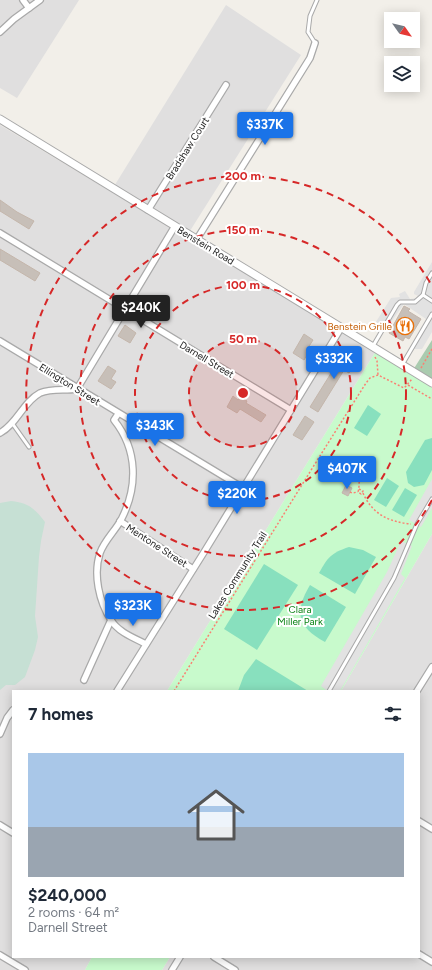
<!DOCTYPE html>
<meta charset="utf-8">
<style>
body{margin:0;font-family:Figtree,sans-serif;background:#f6f6f7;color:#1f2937;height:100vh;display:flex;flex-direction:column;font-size:15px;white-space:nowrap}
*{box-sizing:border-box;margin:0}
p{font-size:13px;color:#747a83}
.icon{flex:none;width:22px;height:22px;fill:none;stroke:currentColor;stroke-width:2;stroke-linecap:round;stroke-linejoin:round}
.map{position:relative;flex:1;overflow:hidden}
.drawer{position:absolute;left:12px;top:690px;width:408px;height:268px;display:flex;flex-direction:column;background:#fff;border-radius:0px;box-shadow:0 2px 10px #0003}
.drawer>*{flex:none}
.needle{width:26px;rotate:124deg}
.controls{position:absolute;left:384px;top:12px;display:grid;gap:8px}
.controls a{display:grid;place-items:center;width:36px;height:36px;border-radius:0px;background:#fff;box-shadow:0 2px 10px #0003;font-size:20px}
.price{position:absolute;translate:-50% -34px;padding:0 9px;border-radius:4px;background:#1a73e8;color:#fff;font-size:13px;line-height:26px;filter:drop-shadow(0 1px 2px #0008)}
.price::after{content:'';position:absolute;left:50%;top:24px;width:12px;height:9px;margin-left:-6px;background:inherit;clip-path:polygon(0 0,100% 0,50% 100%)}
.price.current{background:#222;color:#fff}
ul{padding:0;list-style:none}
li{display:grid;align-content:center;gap:8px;height:212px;padding:0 16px}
li span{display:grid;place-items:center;height:124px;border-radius:0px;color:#555}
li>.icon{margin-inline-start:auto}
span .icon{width:72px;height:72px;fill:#fffc;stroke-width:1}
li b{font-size:17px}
h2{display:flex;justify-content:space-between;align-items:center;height:48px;padding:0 16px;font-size:17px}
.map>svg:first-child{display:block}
.residential{fill:#e0dfdf}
.wetland{fill:#c6e0d4}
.cemetery{fill:#aacbaf}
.park{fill:#c8facc}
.pitch{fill:#88e0be}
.parking{fill:#e2e2e2}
.building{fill:#c7bfb8;stroke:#c4b6ab}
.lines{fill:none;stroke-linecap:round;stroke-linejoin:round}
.service-casing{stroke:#a9a9a9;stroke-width:5}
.minor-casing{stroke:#a9a9a9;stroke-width:8}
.tertiary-casing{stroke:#a9a9a9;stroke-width:9}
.path{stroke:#fa8072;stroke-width:1.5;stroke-dasharray:2 2;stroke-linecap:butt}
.service{stroke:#fff;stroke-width:3}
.minor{stroke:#fff;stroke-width:5.5}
.tertiary{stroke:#fff;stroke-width:7}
.ring{fill:none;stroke:#d62828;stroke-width:2;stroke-dasharray:7 5}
.labels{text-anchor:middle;stroke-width:4;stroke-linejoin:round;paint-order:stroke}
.street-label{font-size:10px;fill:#222;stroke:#fff}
.food-label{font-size:10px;fill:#c56008;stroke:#fff;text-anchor:end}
.park-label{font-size:10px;fill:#0c8416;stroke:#fff}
.centre{fill:#d62828;stroke:#fff;stroke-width:2}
.ring-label{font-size:12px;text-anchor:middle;font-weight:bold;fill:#d62828;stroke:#fff;stroke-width:4;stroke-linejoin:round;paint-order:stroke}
</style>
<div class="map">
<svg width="432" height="970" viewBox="0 0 432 970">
<rect width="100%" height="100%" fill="#f2efe9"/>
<!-- residential -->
<g class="residential">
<polygon points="0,0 79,0 17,98 0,88"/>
<polygon points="226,5 301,55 188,234 113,188"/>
<polygon points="0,125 376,351 167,691 13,691 13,957 92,957 85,970 0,970"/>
<polygon points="432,534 432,970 162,970 170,957 419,957 419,691 341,691"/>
</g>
<!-- wetland -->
<path class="wetland" d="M11,501C29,503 34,508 45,522L41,541L39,557L35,616L38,637L35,650L25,677L15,685H6L0,690V503Z"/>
<!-- cemetery -->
<polygon class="cemetery" points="432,340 432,381 413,370"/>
<!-- park -->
<g class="park">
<polygon points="376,351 432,385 432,534 341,691 167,691"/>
<polygon points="92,957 170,957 162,970 85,970"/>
</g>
<!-- pitch -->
<g class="pitch">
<polygon points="368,405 381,414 367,436 354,428"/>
<polygon points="432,438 432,470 424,485 414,487 408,483 406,472 425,440"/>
<polygon points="387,478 399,486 386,507 374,500"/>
<polygon points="405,488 417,495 404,517 392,510"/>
<path d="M349,547L363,550L376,557L355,594L319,573C328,557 331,553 349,547Z"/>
<polygon points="264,564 298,585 257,650 224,629"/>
<path d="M310,585L346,607L325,642C297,627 294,612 310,585Z"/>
<polygon points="256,659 308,691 238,691 244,675"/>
</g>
<!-- parking -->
<g class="parking">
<polygon points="432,262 432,332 422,349 413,349 423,330 426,319 404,304 386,329 380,325 374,325 391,298 400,297 399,294 405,291 410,299 417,298 418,296 414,294 414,292"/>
<polygon points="432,479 432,508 421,527 409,520"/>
<polygon points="401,541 412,546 401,574 405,578 340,691 325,691 326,690 321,686 387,572"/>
</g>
<!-- building -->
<g class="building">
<polygon points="0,200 17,212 34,221 29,229 0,211"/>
<polygon points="0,249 40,273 35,281 0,260"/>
<polygon points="404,306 410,309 408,311 421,319 409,339 405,337 403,341 389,333"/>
<polygon points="125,325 136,333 130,343 118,336"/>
<polygon points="304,334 313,340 306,351 308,353 304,360 293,353"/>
<polygon points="345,351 358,359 349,373 344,370 318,412 310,407 333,370 336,372 343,360 340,358"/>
<polygon points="108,366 116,371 111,379 116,382 111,389 98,381"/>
<polygon points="233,396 238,400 240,397 247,401 246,403 266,415 261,422 240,409 237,413 227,407"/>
<polygon points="305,416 314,422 302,440 293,435"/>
<polygon points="367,461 373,464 366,478 359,474"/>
<polygon points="346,485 352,488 348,496 342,493"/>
</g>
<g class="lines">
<defs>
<g id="service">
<polyline points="315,43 308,32 310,16 317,0"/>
<polyline points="423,295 426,283 432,273"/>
<polyline points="373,346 397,305 400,302 415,302 423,295 432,301"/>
<polyline points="402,365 432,314"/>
<polyline points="12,423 29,447"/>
<polyline points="329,691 394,578 417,524 432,499"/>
</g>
<g id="minor">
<polyline points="23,0 29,8"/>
<polyline points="0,32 14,19 40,0"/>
<polyline points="148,210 226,85"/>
<polyline points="0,233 291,410"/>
<polyline points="197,239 310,58 315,43"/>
<polyline points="0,341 243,488"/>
<path d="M0,433C17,424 23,402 40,393C52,388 65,391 77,389L175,226"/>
<polyline points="120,521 193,569"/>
<path d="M111,620C118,632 134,638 146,644"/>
<path d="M84,680L111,620C99,602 93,574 100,553C104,541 115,531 121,520C138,487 138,450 114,420L118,414"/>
<polyline points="117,691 206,549 341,328"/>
<polyline points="417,691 432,667"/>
<polyline points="0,734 7,718 13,710"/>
<polyline points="419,821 432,829"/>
<polyline points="0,825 13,833"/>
<polyline points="419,954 432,962"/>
<polyline points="0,955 25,970"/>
<polyline points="214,957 235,970"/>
<polyline points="172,970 180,957"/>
</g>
<polyline id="tertiary" points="0,119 432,383"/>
</defs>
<!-- service casing -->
<use href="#service" class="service-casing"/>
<!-- minor casing -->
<use href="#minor" class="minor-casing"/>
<!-- tertiary casing -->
<use href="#tertiary" class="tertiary-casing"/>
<!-- path -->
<g class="path">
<polyline points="375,357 377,361 378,375"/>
<polyline points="421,368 432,349"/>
<polyline points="408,385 432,399"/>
<path d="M359,489L363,491L361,494L358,492C360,486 358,481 361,475"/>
<polyline points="350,492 352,493 358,492"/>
<path d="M363,493C372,514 389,522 411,524"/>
<polyline points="174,691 318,459 366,383 370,378 378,375 404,388 406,386 412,379"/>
</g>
<!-- service -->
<use href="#service" class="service"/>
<!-- minor -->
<use href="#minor" class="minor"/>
<!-- tertiary -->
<use href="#tertiary" class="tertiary"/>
</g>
<!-- distance rings -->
<circle cx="243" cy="393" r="54" fill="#d62828" fill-opacity=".12"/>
<g class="ring">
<circle cx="243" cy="393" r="54"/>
<circle cx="243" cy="393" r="108"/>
<circle cx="243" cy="393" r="163"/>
<path d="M432 500A217 217 0 1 1 432 286"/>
</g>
<!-- icons -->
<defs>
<symbol id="restaurant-ring" viewBox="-11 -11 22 22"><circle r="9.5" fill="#fff" stroke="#e8710a" stroke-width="1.5"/><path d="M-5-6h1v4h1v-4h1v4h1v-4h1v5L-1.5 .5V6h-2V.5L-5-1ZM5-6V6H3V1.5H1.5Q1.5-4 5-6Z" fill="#e8710a"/></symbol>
</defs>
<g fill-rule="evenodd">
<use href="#restaurant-ring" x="395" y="316" width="20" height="20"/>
</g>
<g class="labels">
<!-- street labels -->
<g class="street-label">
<text transform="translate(187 148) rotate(-58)" y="4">Bradshaw Court</text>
<text transform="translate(206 245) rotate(31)" y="4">Benstein Road</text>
<text transform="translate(207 359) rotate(31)" y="4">Darnell Street</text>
<text transform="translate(70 384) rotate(32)" y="4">Ellington Street</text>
<text transform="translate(157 545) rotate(33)" y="4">Mentone Street</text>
<text transform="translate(237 575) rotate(-58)" y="4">Lakes Community Trail</text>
</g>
<!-- food labels -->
<g class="food-label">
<text x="392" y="330">Benstein Grille</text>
</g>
<!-- park labels -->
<g class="park-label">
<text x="300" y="613">Clara<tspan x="300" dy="12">Miller Park</tspan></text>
</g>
</g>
<circle cx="243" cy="393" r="6" class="centre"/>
<g class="ring-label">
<text x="243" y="180">200 m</text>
<text x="243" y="234">150 m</text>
<text x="243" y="289">100 m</text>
<text x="243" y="343">50 m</text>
</g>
</svg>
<div class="controls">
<a><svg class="needle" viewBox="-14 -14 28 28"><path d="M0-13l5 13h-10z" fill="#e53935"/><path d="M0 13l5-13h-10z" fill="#747a83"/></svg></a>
<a><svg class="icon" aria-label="layers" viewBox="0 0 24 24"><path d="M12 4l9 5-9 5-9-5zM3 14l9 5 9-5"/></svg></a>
</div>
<b class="price" style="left:265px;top:146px">$337K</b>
<b class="price current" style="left:141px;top:329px">$240K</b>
<b class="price" style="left:334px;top:380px">$332K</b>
<b class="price" style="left:155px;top:447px">$343K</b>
<b class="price" style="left:347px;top:490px">$407K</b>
<b class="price" style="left:237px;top:515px">$220K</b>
<b class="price" style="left:133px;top:627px">$323K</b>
<section class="drawer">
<h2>7 homes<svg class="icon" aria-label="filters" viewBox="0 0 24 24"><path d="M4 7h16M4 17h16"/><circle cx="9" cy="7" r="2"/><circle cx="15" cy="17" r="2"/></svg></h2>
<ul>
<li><span style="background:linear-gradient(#a9c7e8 60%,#9aa5b1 0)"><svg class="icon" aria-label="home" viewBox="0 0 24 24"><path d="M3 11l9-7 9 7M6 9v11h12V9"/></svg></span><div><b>$240,000</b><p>2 rooms · 64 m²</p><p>Darnell Street</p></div></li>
</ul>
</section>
</div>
